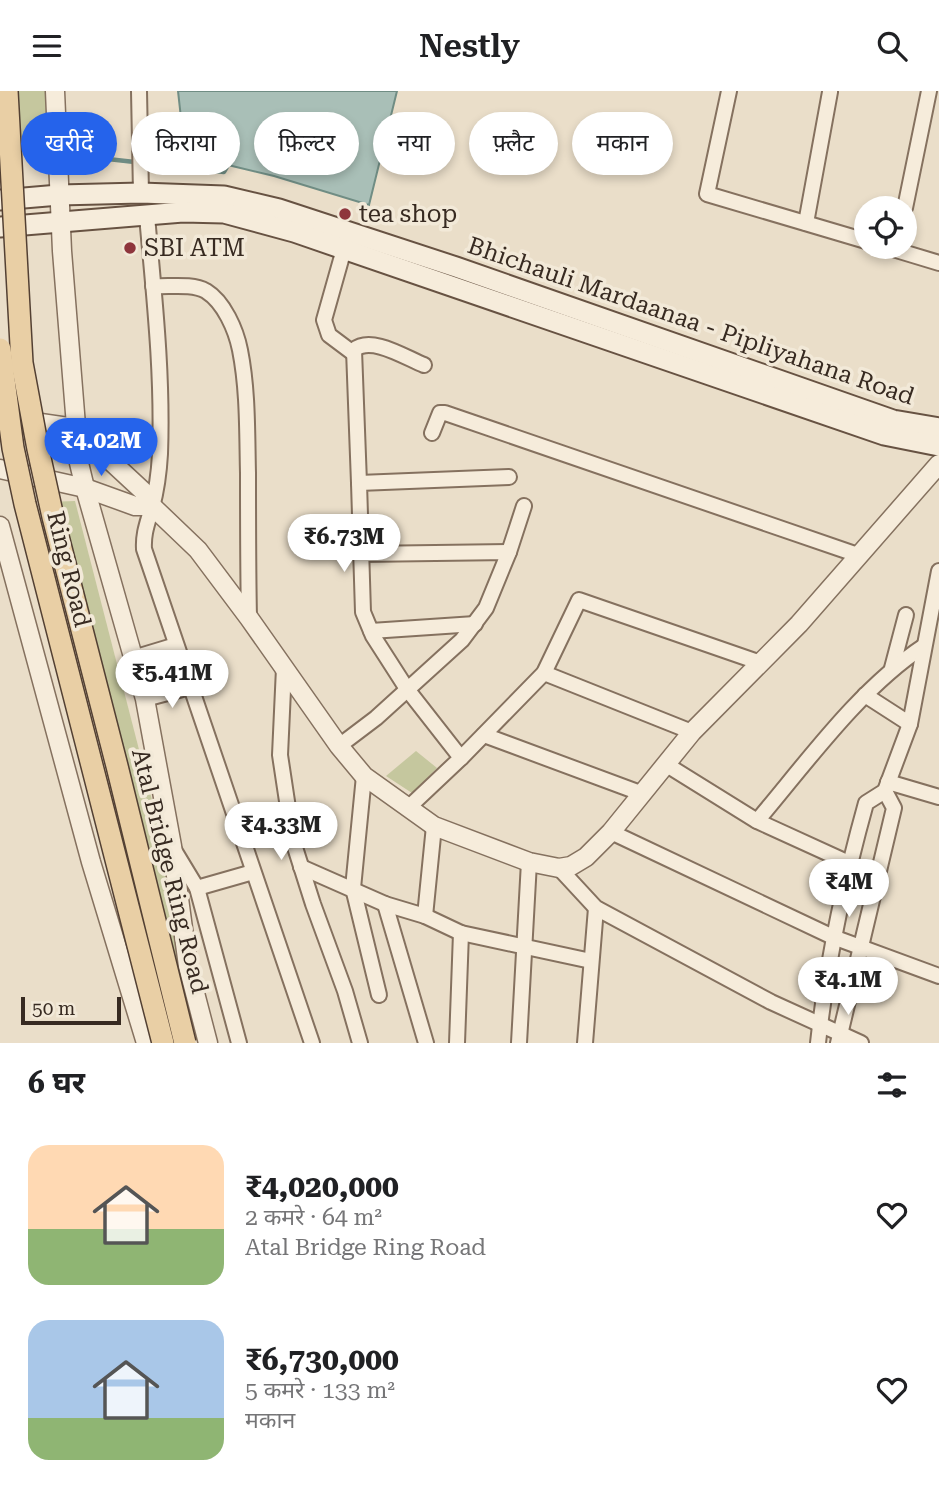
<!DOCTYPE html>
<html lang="hi">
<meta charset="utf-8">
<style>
body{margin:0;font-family:"Roboto Serif","Noto Sans Devanagari",serif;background:#f6f6f6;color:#202124;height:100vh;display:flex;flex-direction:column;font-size:26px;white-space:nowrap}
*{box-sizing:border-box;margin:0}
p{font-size:23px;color:#757577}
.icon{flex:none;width:38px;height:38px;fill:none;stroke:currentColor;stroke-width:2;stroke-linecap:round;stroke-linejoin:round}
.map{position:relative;height:952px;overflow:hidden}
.side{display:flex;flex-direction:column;background:#fff;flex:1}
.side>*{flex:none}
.banner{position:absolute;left:21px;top:21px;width:898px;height:63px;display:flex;gap:14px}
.fabs{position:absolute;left:854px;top:105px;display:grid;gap:14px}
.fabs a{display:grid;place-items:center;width:63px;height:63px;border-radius:50%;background:#fff;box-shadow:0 4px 10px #0003;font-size:35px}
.scale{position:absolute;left:21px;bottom:18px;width:100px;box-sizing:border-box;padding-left:7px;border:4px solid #372a21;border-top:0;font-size:19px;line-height:24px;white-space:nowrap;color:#372a21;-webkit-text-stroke:5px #f2e9d8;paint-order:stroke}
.price{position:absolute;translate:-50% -60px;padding:0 16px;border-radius:24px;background:#fff;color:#222;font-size:23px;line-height:46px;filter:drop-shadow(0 2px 4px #0008)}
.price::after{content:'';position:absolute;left:50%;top:42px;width:21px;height:16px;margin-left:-10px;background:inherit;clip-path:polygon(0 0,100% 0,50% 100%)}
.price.selected{background:#2563eb;color:#fff}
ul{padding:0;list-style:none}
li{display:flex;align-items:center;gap:21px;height:175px;padding:0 28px}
li span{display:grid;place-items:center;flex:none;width:196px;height:140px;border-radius:21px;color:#555}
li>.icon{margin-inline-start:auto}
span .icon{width:84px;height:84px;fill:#fffc;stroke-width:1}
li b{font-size:30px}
h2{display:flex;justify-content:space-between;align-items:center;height:84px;padding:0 28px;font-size:30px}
.pill{padding:0 24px;border-radius:32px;background:#fff;box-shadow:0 4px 10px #0003;font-size:24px;line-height:63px}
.pill.selected{background:#2563eb;color:#fff}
header{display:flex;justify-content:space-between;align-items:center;height:91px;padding:0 28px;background:#fff;font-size:32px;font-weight:600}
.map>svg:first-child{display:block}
.green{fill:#c5c79e}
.water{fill:#a9bfb7;stroke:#708d84;stroke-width:2}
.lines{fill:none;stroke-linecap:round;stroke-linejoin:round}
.stream{stroke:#708d84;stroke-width:4.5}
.minor-casing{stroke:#85715f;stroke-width:18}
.tertiary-casing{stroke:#85715f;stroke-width:21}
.secondary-casing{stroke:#675242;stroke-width:23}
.minor{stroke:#f6ecdb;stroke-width:14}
.tertiary{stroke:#f6ecdb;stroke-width:18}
.secondary{stroke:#f6ecdb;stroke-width:19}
.primary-bridge-casing{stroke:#534033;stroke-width:24;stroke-linecap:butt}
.primary-bridge{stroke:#e9cfa5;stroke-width:21}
.poi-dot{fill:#8e353c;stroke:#f2e9d8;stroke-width:2.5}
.labels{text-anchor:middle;stroke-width:7;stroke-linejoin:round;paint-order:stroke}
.poi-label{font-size:24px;fill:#372a21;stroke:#f2e9d8;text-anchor:start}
.street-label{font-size:24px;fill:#372a21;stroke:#f2e9d8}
</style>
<header><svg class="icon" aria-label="menu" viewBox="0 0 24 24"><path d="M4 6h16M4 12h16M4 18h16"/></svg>Nestly<svg class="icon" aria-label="search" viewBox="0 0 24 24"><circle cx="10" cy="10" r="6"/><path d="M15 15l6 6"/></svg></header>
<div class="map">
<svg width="939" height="952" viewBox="0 0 939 952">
<rect width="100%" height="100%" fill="#eadec9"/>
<!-- green -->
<g class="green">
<polygon points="11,0 49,0 51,52 16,49"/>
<polygon points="75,410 161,744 188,924 47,411"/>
<polygon points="416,660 437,677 412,702 386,685"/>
</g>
<!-- water -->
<polygon class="water" points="178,0 397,0 369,114 274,85 228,74 184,54"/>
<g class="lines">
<!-- stream -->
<g class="stream">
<polyline points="15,53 54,62"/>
<polyline points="63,63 224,81 228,74"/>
</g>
<defs>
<g id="minor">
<polyline points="139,0 141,102"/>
<polyline points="729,0 707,103 866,150"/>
<polyline points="905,117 929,0"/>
<path d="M147,125C154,204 163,283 160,363C159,381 157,398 152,416C148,431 143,442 144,458L312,952"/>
<polyline points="806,132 830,1"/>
<polyline points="897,156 896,159 939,172"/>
<polyline points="344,158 324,229 329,244 353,262"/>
<path d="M153,195C169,196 192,192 206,200C224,211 236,239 240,259C248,299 247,342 248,382C248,430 248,478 249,527"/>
<polyline points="432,342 440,322 445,322 858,464"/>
<path d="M359,392L354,259C371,244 406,267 424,274"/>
<polyline points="509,461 524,415"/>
<polyline points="371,540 475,533"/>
<polyline points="133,567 176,554"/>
<polyline points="284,577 280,664 293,750 313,813 345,900 360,952"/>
<polyline points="892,577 906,524"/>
<polyline points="544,582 692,641"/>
<polyline points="865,604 910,633"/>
<polyline points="145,608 190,596"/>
<polyline points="484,644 643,703"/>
<polyline points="339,655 376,627 462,549 486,517 509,461 361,463"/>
<polyline points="461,667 544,582 579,509 761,572"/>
<polyline points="667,674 757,730 849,772"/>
<polyline points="364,685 353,797 379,904"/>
<polyline points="888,691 939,706"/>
<polyline points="408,717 461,667 407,598 373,545 363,521 359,392 509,386"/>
<path d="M757,730C807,671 859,598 924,555"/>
<polyline points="611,741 833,846 939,885"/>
<polyline points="174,759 197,797 239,952"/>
<polyline points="301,776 385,813 425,825 461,842 591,870"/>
<polyline points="559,777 596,817 771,911 861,952"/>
<polyline points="197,797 253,781"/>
<polyline points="385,813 426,952"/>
<polyline points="425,825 434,735"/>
<polyline points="457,952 461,842"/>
<polyline points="519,952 529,771"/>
<polyline points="585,952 596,817"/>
<path d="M818,952C827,870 844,791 866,712L885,700L910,633L939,480"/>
<polyline points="838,952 894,717 885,700"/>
</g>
<g id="tertiary">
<polyline points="55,0 62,160 79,372 85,397 145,608 172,755 188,875 208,952"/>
<polyline points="20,329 75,337 144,401 152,415 198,459 249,527 339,655 364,685 434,735 529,771 559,777 571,775 586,766 611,741 692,641 799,533 939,373"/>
<polyline points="0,378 85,397 135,415 152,415"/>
<polyline points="0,435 91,771 146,952"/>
</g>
<g id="secondary">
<polyline points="0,109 59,104 141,102 224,105 279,118 456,176 893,329 939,337"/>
<polyline points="0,136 183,121 224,122 294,141 884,344 939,355"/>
</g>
</defs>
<!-- minor casing -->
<use href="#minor" class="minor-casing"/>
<!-- tertiary casing -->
<use href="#tertiary" class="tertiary-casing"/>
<!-- secondary casing -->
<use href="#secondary" class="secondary-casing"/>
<!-- minor -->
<use href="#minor" class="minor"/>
<!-- tertiary -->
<use href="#tertiary" class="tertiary"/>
<!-- secondary -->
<use href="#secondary" class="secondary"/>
<defs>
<g id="primary-bridge">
<polyline points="7,0 22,272 38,358 53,426 117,675 185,952"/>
<polyline points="0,258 13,357 25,413 163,952"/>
</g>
</defs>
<!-- primary-bridge casing -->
<use href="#primary-bridge" class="primary-bridge-casing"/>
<!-- primary-bridge -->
<use href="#primary-bridge" class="primary-bridge"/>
</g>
<!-- markers -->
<g class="poi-dot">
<circle cx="345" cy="123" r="7"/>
<circle cx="130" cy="157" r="7"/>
</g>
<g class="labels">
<!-- poi labels -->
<g class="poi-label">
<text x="359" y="131">tea shop</text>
<text x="144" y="165">SBI ATM</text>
</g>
<!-- street labels -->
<g class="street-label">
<text transform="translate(691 230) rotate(19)" y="8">Bhichauli Mardaanaa - Pipliyahana Road</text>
<text transform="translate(69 478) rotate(76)" y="8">Ring Road</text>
<text transform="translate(170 780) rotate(76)" y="8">Atal Bridge Ring Road</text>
</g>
</g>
</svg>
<div class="fabs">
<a><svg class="icon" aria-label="locate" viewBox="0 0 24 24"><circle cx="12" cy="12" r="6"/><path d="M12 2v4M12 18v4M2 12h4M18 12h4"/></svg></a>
</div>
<div class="scale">50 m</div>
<b class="price selected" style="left:101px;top:387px">₹4.02M</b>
<b class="price" style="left:344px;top:483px">₹6.73M</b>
<b class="price" style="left:172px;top:619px">₹5.41M</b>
<b class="price" style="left:281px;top:771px">₹4.33M</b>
<b class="price" style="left:849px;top:828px">₹4M</b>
<b class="price" style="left:848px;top:926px">₹4.1M</b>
<div class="banner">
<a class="pill selected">खरीदें</a>
<a class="pill">किराया</a>
<a class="pill">फ़िल्टर</a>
<a class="pill">नया</a>
<a class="pill">फ़्लैट</a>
<a class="pill">मकान</a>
</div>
</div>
<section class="side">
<h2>6 घर<svg class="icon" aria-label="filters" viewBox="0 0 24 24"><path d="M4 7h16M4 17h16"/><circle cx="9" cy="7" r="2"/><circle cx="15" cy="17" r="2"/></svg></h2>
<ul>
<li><span style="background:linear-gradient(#ffd9b3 60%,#8fb573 0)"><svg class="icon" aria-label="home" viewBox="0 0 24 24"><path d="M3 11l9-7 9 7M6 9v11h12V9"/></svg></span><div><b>₹4,020,000</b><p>2 कमरे · 64 m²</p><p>Atal Bridge Ring Road</p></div><svg class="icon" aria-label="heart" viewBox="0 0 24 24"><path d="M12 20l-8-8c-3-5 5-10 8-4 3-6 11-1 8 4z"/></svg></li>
<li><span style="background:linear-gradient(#a9c7e8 70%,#8fb573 0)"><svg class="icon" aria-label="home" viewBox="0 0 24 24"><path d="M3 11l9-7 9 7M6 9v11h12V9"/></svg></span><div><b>₹6,730,000</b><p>5 कमरे · 133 m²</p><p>मकान</p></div><svg class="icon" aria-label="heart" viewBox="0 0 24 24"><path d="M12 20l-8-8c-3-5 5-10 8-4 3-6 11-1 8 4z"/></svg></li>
</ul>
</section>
